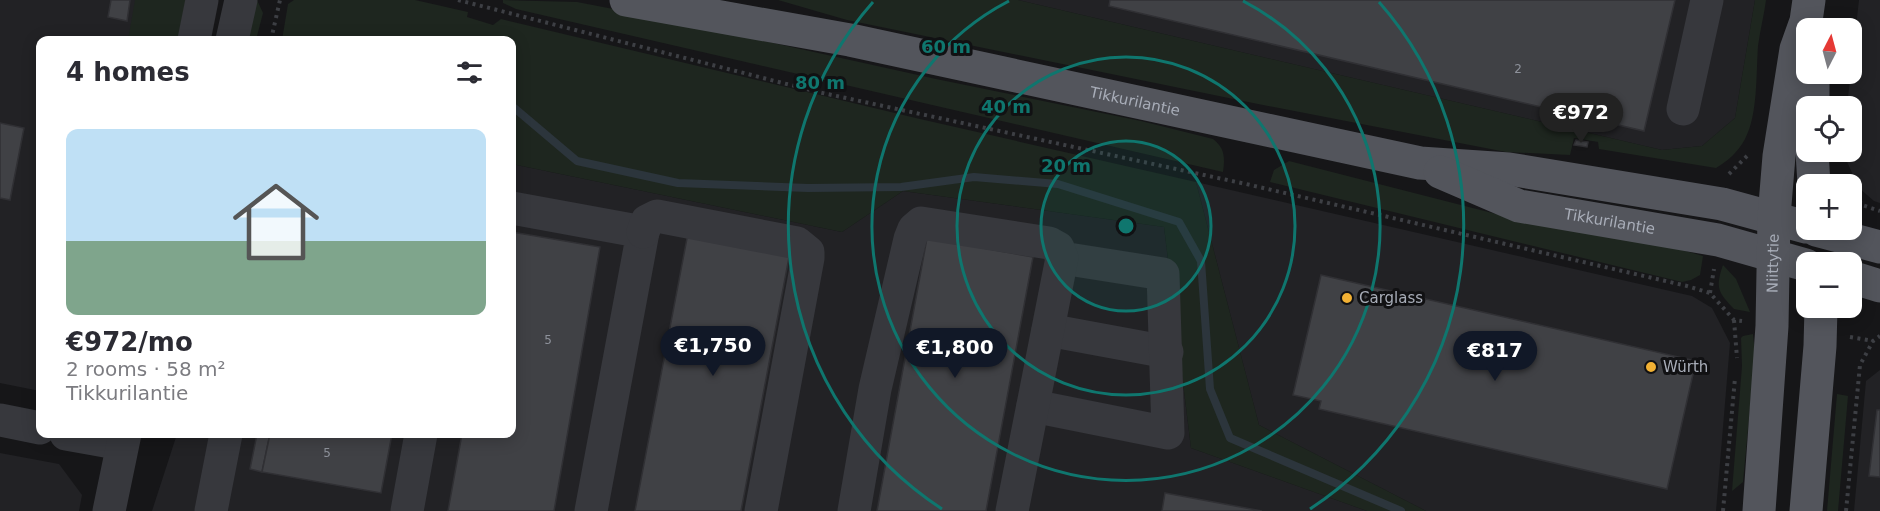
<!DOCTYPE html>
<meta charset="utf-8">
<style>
body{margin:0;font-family:"DejaVu Sans",sans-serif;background:#f2f2f3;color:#2b2b33;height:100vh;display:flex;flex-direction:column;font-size:22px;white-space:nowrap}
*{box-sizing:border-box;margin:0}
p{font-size:20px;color:#7c7c81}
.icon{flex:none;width:33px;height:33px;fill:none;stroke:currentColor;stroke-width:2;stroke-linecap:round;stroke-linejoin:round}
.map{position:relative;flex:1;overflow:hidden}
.details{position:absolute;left:36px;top:36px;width:480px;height:402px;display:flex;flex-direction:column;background:#fff;border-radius:12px;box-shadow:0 3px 15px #0003}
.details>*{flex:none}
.needle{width:39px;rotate:6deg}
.buttons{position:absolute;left:1796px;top:18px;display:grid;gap:12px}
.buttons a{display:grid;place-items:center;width:66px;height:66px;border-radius:12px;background:#fff;box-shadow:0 3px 15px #0003;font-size:30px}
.price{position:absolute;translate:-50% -51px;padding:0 14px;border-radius:21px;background:#111827;color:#fff;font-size:20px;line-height:39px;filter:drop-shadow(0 2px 3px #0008)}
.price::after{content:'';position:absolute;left:50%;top:36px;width:18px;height:14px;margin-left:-9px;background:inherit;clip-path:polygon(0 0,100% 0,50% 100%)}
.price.selected{background:#222;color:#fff}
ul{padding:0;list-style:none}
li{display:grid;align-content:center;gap:12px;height:318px;padding:0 30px}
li+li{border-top:2px solid #e1e1e2}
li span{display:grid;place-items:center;height:186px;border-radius:12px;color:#555}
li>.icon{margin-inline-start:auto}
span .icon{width:108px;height:108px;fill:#fffc;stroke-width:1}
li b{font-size:26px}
h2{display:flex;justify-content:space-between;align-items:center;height:72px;padding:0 30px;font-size:26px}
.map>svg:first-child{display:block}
.built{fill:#222225}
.green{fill:#1e261f}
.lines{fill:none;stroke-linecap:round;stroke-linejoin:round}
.stream{stroke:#2c353c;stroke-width:8}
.building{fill:#404145;stroke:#303034;stroke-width:1.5}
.path{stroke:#3d3f44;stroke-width:4;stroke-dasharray:3 4.5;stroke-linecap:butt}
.minor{stroke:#37383d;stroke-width:33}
.major{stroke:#53555c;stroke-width:33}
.ring{fill:none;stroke:#0f766e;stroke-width:3}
.poi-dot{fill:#f2b134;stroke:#111113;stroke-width:2}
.labels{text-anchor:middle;stroke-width:6;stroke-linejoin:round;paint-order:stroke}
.number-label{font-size:12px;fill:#8e929b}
.street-label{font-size:15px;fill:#a8adb8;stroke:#111113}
.poi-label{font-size:15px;fill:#a8adb8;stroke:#111113;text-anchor:start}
.centre{fill:#0f766e;stroke:#111113;stroke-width:3}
.ring-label{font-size:18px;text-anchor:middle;font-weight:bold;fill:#0f766e;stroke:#111113;stroke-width:6;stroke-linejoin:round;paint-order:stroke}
</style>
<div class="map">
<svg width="1880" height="511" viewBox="0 0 1880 511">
<rect width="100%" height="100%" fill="#161618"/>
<!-- built -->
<g class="built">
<polygon points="0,0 174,0 170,40 40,40 40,391 0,383"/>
<polygon points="1018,0 1755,0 1735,118 1702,146 1662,150"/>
<polygon points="1859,0 1880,0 1880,203 1874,201 1859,188 1843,153 1851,152 1851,106 1847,106"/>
<polygon points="512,164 842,232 903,191 1164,227 1191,448 1367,511 152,511 177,434 512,434"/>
<polygon points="1196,182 1692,296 1712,308 1730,343 1716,511 1426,511 1259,425"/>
<polygon points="1880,370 1880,511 1854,511 1866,381"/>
<polygon points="0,453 59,464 82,495 79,511 0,511"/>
</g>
<!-- green -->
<g class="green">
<polygon points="135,0 187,0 181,40 128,40"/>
<polygon points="253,0 257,0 263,13 256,40 243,40"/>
<polygon points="294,0 415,0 468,12 467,17 493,25 501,19 920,119 1196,182 1259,425 1426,511 1367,511 1191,448 1164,227 903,191 842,232 512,164 512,40 282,40 288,4"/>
<path d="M503,0L577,2L660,18L936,79L1141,121L1213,139C1225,148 1225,158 1223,172L516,9L503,3Z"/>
<path d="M778,0H1018L1662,150L1702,146L1735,118L1755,0H1766C1764,15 1760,31 1758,46C1756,74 1758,115 1745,139C1738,152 1728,161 1716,168L1599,149L1598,142L1574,138L1570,155L1506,152L1258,104L847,20Z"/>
<polygon points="1289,161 1500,215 1682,250 1703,256 1700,275 1691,280 1682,282 1270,182 1274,170"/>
<path d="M1723,265L1736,279L1750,312L1734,309C1718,292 1715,288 1723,265Z"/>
<polygon points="1753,334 1755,354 1743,482 1732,491 1742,366 1741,338 1743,336"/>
<polygon points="1837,394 1848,396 1838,511 1827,511"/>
</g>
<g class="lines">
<!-- stream -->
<polyline class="stream" points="512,106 577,161 678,183 808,188 901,187 974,177 1058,184 1179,222 1201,261 1210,389 1230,438 1401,511"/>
</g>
<!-- building -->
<g class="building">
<polygon points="111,0 130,0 127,21 108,17"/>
<polygon points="1110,0 1675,0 1644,131 1109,6"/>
<polygon points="0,123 24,128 10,200 0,198"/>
<polygon points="1576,140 1588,142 1587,147 1574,145"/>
<polygon points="512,232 600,247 554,511 448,511 462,434 512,434"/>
<polygon points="688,233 790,252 741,511 635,511"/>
<polygon points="927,238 1033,257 986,511 877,511"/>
<polygon points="1321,275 1696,361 1667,489 1319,409 1321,401 1293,395"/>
<polygon points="1877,410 1880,410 1880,477 1869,476"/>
<polygon points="257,434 270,434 262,472 250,469"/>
<polygon points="270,434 392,434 381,493 262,472"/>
<polygon points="1165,493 1262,511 1162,511"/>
</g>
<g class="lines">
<!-- path -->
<g class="path">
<polyline points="458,0 818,92 1246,184 1687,286 1710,293 1734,320 1742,321"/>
<polyline points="271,40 280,0"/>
<polyline points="1729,174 1747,156"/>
<polyline points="1851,188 1862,205 1880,211"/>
<polyline points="1710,293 1714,269"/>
<polyline points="1734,320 1737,358"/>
<polyline points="1850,337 1873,341"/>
<polyline points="1723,511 1735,378"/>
<polyline points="1846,511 1860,365 1873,341 1880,336"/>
</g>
<!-- minor -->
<g class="minor">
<polyline points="194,40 202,0"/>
<polyline points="232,40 241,0"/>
<polyline points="1683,109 1707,0"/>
<polyline points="512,208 643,232 591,511"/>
<polyline points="643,232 647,221 657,216 797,243 808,252 808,258 761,511"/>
<polyline points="1048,330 1167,352"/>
<polyline points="1033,406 1168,433 1163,274 1062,258"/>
<polyline points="0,420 40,428"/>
<polyline points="66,434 122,444"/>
<polyline points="109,511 125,434"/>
<polyline points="211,511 226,434"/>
<polyline points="407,511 421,434"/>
<polyline points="854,511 875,389 910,239 914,229 921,223 1049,243 1058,248 1062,258 1012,511"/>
</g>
<!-- major -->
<g class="major">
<path id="s1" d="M626,0L850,40L1420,163L1509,169L1722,204L1806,227"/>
<polyline points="1813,106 1813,74"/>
<polyline points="1812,152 1814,184"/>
<path id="s2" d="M1440,172L1519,206L1718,240L1806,265"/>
<polyline points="1816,230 1880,247"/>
<polyline points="1851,277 1880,286"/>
<path id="s3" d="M1759,511L1772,326L1774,217L1779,156L1796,49L1806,21L1809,0"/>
<polyline points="1806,511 1820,346 1821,308"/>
</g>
</g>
<!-- distance rings -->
<circle cx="1126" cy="226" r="85" fill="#0f766e" fill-opacity=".12"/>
<g class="ring">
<circle cx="1126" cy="226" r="85"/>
<circle cx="1126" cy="226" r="169"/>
<path d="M1243 1A254 254 0 1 1 1009 1"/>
<path d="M942 509A338 338 0 0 1 873 2M1379 2A338 338 0 0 1 1310 509"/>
</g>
<!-- markers -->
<g class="poi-dot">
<circle cx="1347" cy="298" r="6"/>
<circle cx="1651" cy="367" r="6"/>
</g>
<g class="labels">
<!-- number labels -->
<g class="number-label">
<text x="1518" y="73">2</text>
<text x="548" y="344">5</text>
<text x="327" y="457">5</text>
</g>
<!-- street labels -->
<g class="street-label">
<text dy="5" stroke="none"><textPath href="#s1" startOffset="519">Tikkurilantie</textPath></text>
<text dy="5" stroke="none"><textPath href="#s2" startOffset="178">Tikkurilantie</textPath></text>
<text dy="5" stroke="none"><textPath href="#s3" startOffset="248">Niittytie</textPath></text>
</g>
<!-- poi labels -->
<g class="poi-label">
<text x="1359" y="303">Carglass</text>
<text x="1663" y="372">Würth</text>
</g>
</g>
<circle cx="1126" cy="226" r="9" class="centre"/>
<g class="ring-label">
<text x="946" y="53">60 m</text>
<text x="820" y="89">80 m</text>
<text x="1006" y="113">40 m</text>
<text x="1066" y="172">20 m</text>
</g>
</svg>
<div class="buttons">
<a><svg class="needle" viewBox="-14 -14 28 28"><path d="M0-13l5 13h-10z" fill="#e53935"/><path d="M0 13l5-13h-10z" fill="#7c7c81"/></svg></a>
<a><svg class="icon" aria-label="locate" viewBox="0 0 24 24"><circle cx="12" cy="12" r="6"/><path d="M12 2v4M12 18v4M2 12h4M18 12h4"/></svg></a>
<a>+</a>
<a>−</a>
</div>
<b class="price selected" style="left:1581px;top:144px">€972</b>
<b class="price" style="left:713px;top:377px">€1,750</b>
<b class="price" style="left:955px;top:379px">€1,800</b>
<b class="price" style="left:1495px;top:382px">€817</b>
<section class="details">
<h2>4 homes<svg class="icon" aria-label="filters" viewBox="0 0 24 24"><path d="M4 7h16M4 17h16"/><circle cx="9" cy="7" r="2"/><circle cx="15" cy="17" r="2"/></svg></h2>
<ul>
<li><span style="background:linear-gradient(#bfe0f5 60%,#7fa58c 0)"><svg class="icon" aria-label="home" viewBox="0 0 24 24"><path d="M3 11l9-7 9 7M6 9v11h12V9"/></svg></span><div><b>€972/mo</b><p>2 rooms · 58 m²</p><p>Tikkurilantie</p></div></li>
</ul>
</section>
</div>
